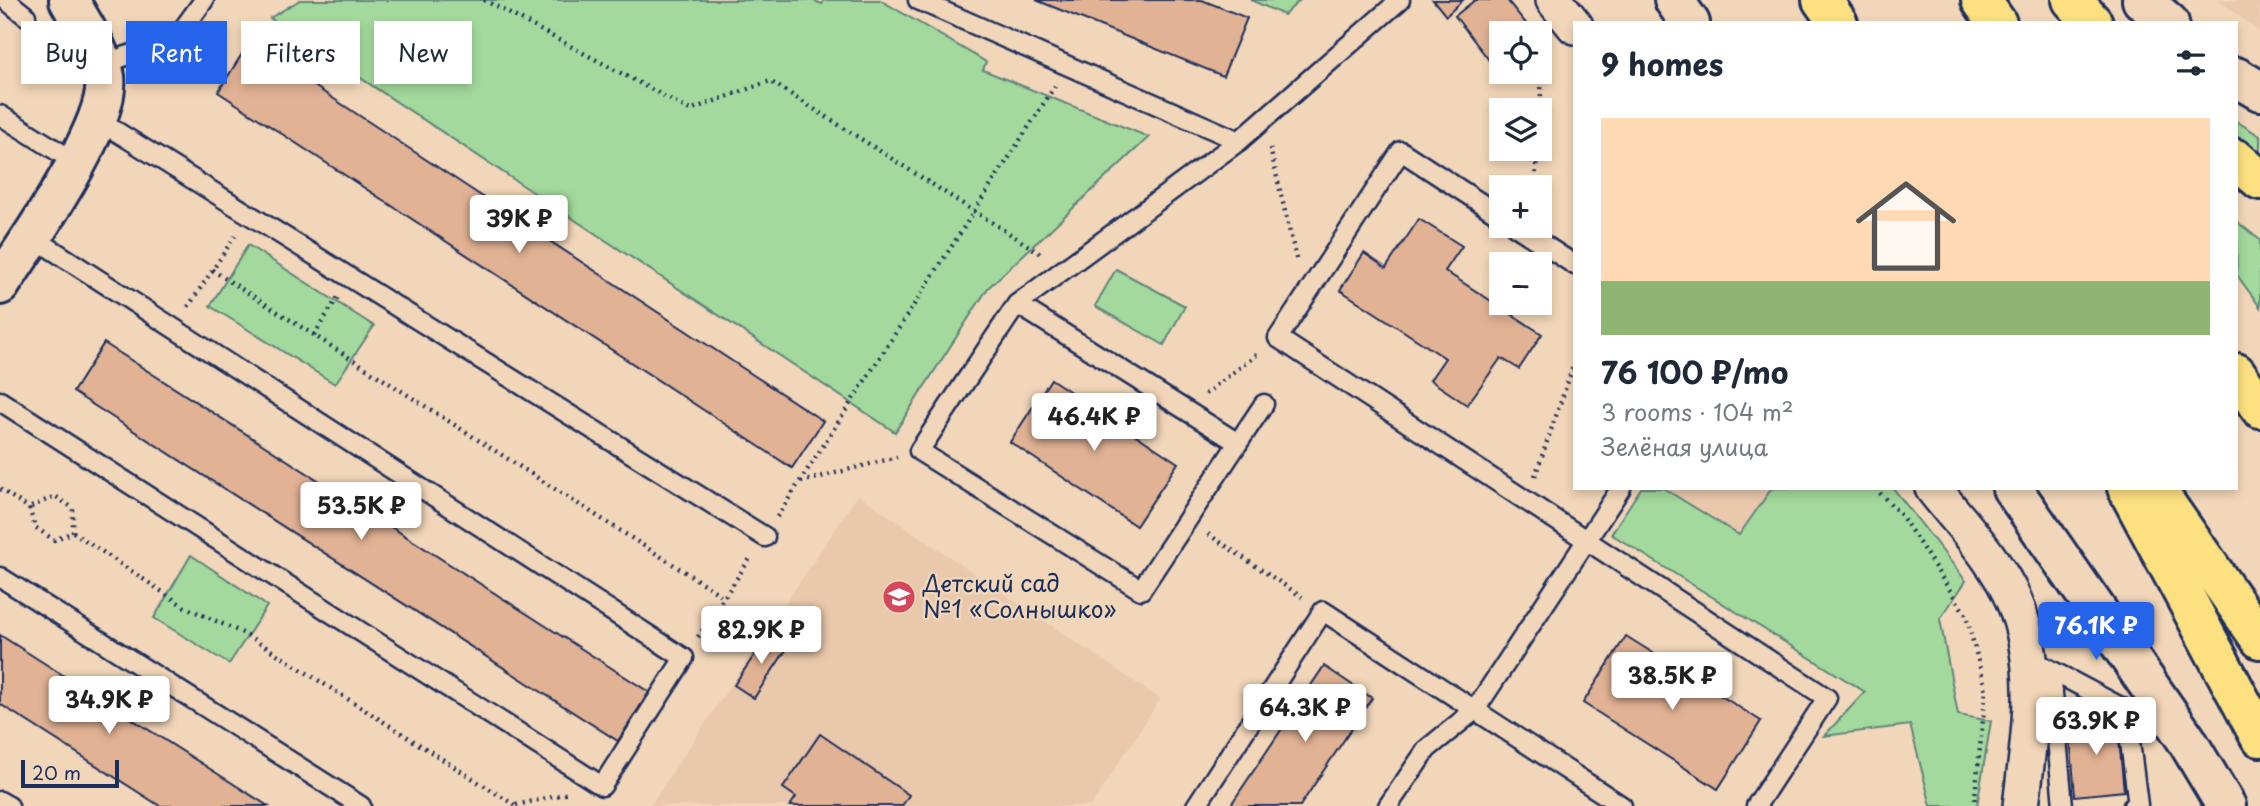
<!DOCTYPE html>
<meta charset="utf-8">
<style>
body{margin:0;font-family:"Playpen Sans",sans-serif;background:#f6f6f7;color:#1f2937;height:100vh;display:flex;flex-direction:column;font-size:26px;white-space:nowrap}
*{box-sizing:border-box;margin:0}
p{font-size:23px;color:#747a83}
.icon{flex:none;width:38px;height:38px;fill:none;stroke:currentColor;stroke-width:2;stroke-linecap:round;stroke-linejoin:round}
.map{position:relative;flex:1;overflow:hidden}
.sheet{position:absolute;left:1573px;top:21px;width:665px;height:469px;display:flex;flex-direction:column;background:#fff;border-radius:0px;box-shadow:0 4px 10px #0003}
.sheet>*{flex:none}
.hud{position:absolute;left:21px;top:21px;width:665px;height:63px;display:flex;gap:14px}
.buttons{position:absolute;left:1489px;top:21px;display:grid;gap:14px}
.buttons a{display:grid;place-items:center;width:63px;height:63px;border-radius:0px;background:#fff;box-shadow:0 4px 10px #0003;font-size:35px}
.scale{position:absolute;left:21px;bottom:18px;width:98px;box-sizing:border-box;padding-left:7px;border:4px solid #1b2f5e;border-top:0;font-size:19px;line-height:24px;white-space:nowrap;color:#1b2f5e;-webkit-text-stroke:5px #f2d6b9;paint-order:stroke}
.price{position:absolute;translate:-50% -60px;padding:0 16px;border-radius:7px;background:#fff;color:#222;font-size:23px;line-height:46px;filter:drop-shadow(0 2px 4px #0008)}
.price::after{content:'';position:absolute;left:50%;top:42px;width:21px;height:16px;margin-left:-10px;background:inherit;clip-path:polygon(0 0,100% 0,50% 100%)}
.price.current{background:#2563eb;color:#fff}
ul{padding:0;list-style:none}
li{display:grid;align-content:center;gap:14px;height:371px;padding:0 28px}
li span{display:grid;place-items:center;height:217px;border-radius:0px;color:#555}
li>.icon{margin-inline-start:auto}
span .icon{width:126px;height:126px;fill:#fffc;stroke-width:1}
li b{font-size:30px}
h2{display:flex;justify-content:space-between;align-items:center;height:84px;padding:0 28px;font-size:30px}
.chip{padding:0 24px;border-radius:0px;background:#fff;box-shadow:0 4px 10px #0003;font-size:24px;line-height:63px}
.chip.current{background:#2563eb;color:#fff}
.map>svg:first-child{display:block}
.built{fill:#e9c8ac}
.green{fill:#a3d99c;stroke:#5f847d;stroke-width:2}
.building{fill:#e2b294;stroke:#1b2f5e;stroke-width:2}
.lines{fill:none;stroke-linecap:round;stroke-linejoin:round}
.service-casing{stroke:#1b2f5e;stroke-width:23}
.minor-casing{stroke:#1b2f5e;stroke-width:40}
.tertiary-casing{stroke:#1b2f5e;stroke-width:44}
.primary-casing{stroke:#1b2f5e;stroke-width:44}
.trunk-casing{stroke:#1b2f5e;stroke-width:44}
.path{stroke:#1b2f5e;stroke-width:4.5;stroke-dasharray:2 5;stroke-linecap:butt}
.service{stroke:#f2d6b9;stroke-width:18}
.minor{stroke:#f2d6b9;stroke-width:35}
.tertiary{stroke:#f2d6b9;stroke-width:38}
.primary{stroke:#fde080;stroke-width:38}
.trunk{stroke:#fde080;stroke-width:38}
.labels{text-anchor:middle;stroke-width:5;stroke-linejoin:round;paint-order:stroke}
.poi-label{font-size:23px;fill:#1b2f5e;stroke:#f2d6b9;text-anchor:start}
</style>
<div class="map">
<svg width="2260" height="806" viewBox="0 0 2260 806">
<rect width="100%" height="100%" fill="#f2d6b9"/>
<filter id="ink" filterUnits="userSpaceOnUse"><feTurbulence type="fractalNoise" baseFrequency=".0143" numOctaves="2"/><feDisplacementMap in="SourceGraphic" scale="14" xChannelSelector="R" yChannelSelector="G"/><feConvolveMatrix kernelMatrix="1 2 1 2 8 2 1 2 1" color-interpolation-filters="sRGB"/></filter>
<g filter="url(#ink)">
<!-- built -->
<g class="built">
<polygon points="2219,0 2260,0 2260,33"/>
<polygon points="1665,488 1772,488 1740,535"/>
<polygon points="858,495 1160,699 1091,806 650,806"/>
</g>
<!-- green -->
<g class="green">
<polygon points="300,0 812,0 822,4 825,0 880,0 986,62 983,70 1149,137 988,288 895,432 270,18"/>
<polygon points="1251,0 1300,0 1284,15"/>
<polygon points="2236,121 2260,136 2260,156 2237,136"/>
<polygon points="2236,221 2260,240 2260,307 2237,275"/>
<polygon points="248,245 374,326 335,384 210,306"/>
<polygon points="1116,269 1185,306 1164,345 1095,306"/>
<polygon points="1641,488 1663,488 1739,535 1772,488 1893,488 1966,581 1940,619 1958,715 1991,721 1977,806 1931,806 1910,725 1824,736 1865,692 1611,534"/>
<polygon points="191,555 267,606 229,664 154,618"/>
</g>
<!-- building -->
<g class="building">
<polygon points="1036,0 1202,0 1247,18 1223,76"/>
<polygon points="1433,0 1463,0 1446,16"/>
<polygon points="1475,0 1507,0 1533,32 1502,33 1502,57 1492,64 1455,16"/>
<polygon points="249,43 823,421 792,468 218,92"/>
<polygon points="1419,219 1462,246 1445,271 1542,334 1519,369 1501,358 1467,405 1430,380 1445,358 1340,290 1364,253 1386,268"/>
<polygon points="104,343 649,692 618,741 73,392"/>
<polygon points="1051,379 1178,463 1136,526 1010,442"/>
<polygon points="769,634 788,647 754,698 734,685"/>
<polygon points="0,635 218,774 268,806 160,806 0,704"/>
<polygon points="1626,636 1761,721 1718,789 1583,703"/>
<polygon points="1324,666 1372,698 1300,806 1230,806"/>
<polygon points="2117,718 2124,791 2075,796 2069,723"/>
<polygon points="820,734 909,795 902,806 790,806 796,797 783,788"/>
</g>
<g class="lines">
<defs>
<g id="service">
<polyline points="6,0 26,16"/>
<polyline points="918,0 1239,141"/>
<polyline points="102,64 175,40 204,0"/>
<polyline points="0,115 75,162"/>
<polyline points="98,120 765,537"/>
<polyline points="1502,217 1401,151 1278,338 1827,698 1756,806"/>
<polyline points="1515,226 1575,265"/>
<polyline points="1017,304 1238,443 1141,590 919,451 1017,304 1239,141 1400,0"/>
<polyline points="0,401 602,786 684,658 31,236"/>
<polyline points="1238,443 1264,404"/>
<polyline points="0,577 361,806"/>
<polyline points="2030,659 2126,710 2138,805 2133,806"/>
<polyline points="2051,671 2063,806"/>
<polyline points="0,801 9,806"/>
<polyline points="1196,806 1323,611 1622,806"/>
<polyline points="1388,806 1427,749 1475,710 1621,488"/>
</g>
<g id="minor">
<polyline points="1554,0 1575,26"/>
<path d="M1933,488C1960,523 1996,559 2014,601C2042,666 2029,738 2021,806"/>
</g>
<g id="tertiary">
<polyline points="1674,0 1690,23"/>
<polyline points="2142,0 2169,23"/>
<polyline points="2236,77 2260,91"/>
<path d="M0,285C27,243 112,125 105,77C101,50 82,24 69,0"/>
<polyline points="2012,488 2186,739 2226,806"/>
</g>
<g id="primary">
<polyline points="1981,0 1997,23"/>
<polyline points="2236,373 2260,408"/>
</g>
<g id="trunk">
<polyline points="1822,0 1838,23"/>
<polyline points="2072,0 2093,23"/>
<polyline points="2236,159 2260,180"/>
<polyline points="2127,488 2260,737"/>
<polyline points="2155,488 2260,639"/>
</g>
</defs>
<!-- service casing -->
<use href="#service" class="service-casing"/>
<!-- minor casing -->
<use href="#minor" class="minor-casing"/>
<!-- tertiary casing -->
<use href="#tertiary" class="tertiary-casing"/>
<!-- primary casing -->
<use href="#primary" class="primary-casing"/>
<!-- trunk casing -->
<use href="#trunk" class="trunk-casing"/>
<!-- path -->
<g class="path">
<polyline points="484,0 690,110 770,81 1043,255"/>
<polyline points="1540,110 1544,42"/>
<polyline points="1270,148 1297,262"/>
<polyline points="1535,187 1537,149"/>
<polyline points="212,270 724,597"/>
<polyline points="188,307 235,236"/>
<polyline points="314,335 338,297"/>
<polyline points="1205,394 1259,353"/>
<polyline points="1535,476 1575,361"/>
<polyline points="801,482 897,457"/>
<polyline points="1875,488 1901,515 1966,615 1986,690 1974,806"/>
<polyline points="0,489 29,508 35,527 54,540 73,532 73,508 55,496 29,508"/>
<polyline points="777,517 1055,86"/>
<polyline points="73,532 185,607 247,635 516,806"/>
<polyline points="1208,534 1302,597"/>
<polyline points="698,637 751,557"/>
<polyline points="516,805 569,793"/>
</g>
<!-- service -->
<use href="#service" class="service"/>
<!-- minor -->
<use href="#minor" class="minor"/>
<!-- tertiary -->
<use href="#tertiary" class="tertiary"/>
<!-- primary -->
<use href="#primary" class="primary"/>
<!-- trunk -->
<use href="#trunk" class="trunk"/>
</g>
</g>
<!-- icons -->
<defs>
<symbol id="school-disc" viewBox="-11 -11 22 22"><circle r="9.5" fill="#d1495b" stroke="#f2d6b9"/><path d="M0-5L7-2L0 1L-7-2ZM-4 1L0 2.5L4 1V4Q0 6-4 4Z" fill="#fff"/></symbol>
</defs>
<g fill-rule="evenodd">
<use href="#school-disc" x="880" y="578" width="38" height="38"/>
</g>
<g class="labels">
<!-- poi labels -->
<g class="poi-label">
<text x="923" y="592">Детский сад<tspan x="923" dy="26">№1 «Солнышко»</tspan></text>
</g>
</g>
</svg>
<div class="buttons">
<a><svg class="icon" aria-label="locate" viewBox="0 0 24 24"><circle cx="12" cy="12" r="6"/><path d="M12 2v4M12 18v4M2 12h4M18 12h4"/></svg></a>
<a><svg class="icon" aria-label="layers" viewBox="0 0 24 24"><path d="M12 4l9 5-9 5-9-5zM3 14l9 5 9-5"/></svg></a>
<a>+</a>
<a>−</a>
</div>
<div class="scale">20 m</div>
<b class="price" style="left:519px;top:255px">39K ₽</b>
<b class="price" style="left:1094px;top:453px">46.4K ₽</b>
<b class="price" style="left:361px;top:542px">53.5K ₽</b>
<b class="price current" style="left:2096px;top:662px">76.1K ₽</b>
<b class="price" style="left:761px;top:666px">82.9K ₽</b>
<b class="price" style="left:1672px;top:712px">38.5K ₽</b>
<b class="price" style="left:109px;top:736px">34.9K ₽</b>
<b class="price" style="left:1305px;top:744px">64.3K ₽</b>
<b class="price" style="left:2096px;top:757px">63.9K ₽</b>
<div class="hud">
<a class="chip">Buy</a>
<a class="chip current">Rent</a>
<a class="chip">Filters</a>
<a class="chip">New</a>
</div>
<section class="sheet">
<h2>9 homes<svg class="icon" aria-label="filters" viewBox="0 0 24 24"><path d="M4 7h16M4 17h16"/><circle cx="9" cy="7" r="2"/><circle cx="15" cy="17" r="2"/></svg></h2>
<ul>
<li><span style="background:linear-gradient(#ffd9b3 75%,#8fb573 0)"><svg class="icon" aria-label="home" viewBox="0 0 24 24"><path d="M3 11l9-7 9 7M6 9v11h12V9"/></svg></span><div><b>76 100 ₽/mo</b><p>3 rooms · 104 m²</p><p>Зелёная улица</p></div></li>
</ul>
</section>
</div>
